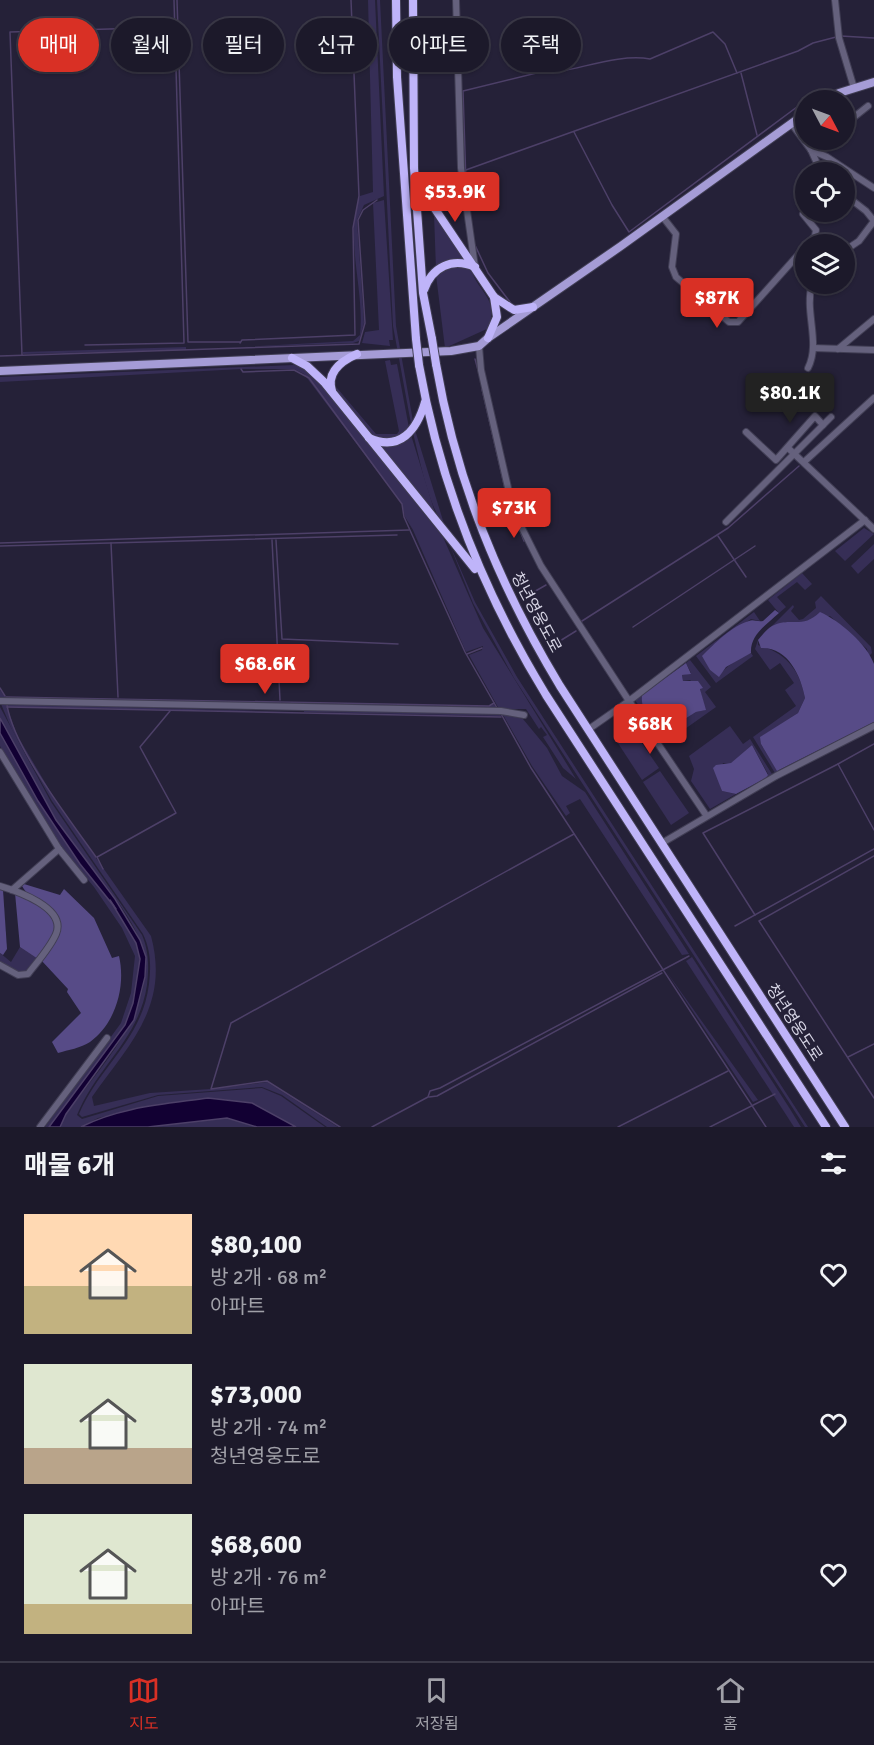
<!DOCTYPE html>
<html lang="ko">
<meta charset="utf-8">
<style>
body{margin:0;font-family:Signika,"Noto Sans KR",sans-serif;background:#252232;color:#f1f3f6;height:100vh;display:flex;flex-direction:column;font-size:22px;white-space:nowrap}
*{box-sizing:border-box;margin:0}
p{font-size:20px;color:#a0a0a8}
.icon{flex:none;width:33px;height:33px;fill:none;stroke:currentColor;stroke-width:2;stroke-linecap:round;stroke-linejoin:round}
.map{position:relative;height:1127px;overflow:hidden}
.side{display:flex;flex-direction:column;background:#1c192a;flex:1}
.side>*{flex:none}
.banner{position:absolute;left:18px;top:18px;width:838px;height:54px;display:flex;gap:12px}
.needle{width:39px;rotate:131deg}
.controls{position:absolute;left:795px;top:90px;display:grid;gap:12px}
.controls a{display:grid;place-items:center;width:60px;height:60px;border-radius:50%;background:#1c192a;box-shadow:0 2px 4px #0004,0 0 0 2px #3a3847;font-size:30px}
.price{position:absolute;translate:-50% -51px;padding:0 14px;border-radius:6px;background:#d93025;color:#fff;font-size:20px;line-height:39px;filter:drop-shadow(0 2px 3px #0008)}
.price::after{content:'';position:absolute;left:50%;top:36px;width:18px;height:14px;margin-left:-9px;background:inherit;clip-path:polygon(0 0,100% 0,50% 100%)}
.price.current{background:#222;color:#fff}
ul{padding:0;list-style:none}
li{display:flex;align-items:center;gap:18px;height:150px;padding:0 24px}
li span{display:grid;place-items:center;flex:none;width:168px;height:120px;border-radius:0px;color:#555}
li>.icon{margin-inline-start:auto}
span .icon{width:72px;height:72px;fill:#fffc;stroke-width:1}
li b{font-size:26px}
h2{display:flex;justify-content:space-between;align-items:center;height:72px;padding:0 24px;font-size:26px}
.tag{padding:0 21px;border-radius:27px;background:#1c192a;box-shadow:0 2px 4px #0004,0 0 0 2px #3a3847;font-size:21px;line-height:54px}
.tag.current{background:#d93025;color:#fff}
.tabs{display:flex;justify-content:space-around;align-items:center;height:84px;border-top:2px solid #3a3847;background:#1c192a;font-size:16px;color:#a0a0a8}
.tabs a{display:grid;justify-items:center;gap:3px}
.tabs .current{color:#d93025}
.map>svg:first-child{display:block}
.green{fill:#362e56}
.forest{fill:#574b87}
.water{fill:#120033;stroke:#4d4068;stroke-width:1.5}
.lines{fill:none;stroke-linecap:round;stroke-linejoin:round}
.stream{stroke:#4d4068;stroke-width:1.5}
.minor-casing{stroke:#413e54;stroke-width:8}
.major-casing{stroke:#413e54;stroke-width:10}
.highway-casing{stroke:#413e54;stroke-width:10}
.minor{stroke:#65617d;stroke-width:6}
.major{stroke:#a59cd6;stroke-width:8}
.highway{stroke:#bfb4f9;stroke-width:8}
.highway-bridge-casing{stroke:#413e54;stroke-width:10;stroke-linecap:butt}
.highway-bridge{stroke:#bfb4f9;stroke-width:8}
.labels{text-anchor:middle;stroke-width:4.5;stroke-linejoin:round;paint-order:stroke}
.street-label{font-size:16px;fill:#d6d4e4;stroke:#252138}
</style>
<div class="map">
<svg width="874" height="1127" viewBox="0 0 874 1127">
<rect width="100%" height="100%" fill="#252138"/>
<!-- green -->
<g class="green">
<path d="M368,0H375L384,196L364,205L357,220L364,323L359,341L353,343L242,347L353,341L360,335C365,290 344,239 360,196L373,192Z"/>
<polygon points="377,0 380,0 396,326 413,421 411,424 393,326"/>
<polygon points="384,200 393,340 389,340 390,346 362,343 365,332 379,330 373,203"/>
<polygon points="434,214 466,260 436,269"/>
<path d="M453,266L471,269C478,293 499,297 489,328L445,348L436,275Z"/>
<polygon points="186,347 186,350 23,354 23,352"/>
<polygon points="390,360 391,365 397,364 409,428 396,439 374,437 335,390 337,388 376,434 397,434 399,431 385,361"/>
<polygon points="294,365 306,369 321,384 443,537 483,628 576,779 563,768 543,737 547,735 541,727 539,729 526,709 499,709 469,655 482,650 483,646 466,652 413,530 405,517 402,504 304,374 294,369 241,369 0,382 0,377"/>
<path d="M415,430L445,527C428,506 420,460 413,433Z"/>
<polygon points="411,435 437,519 377,444 403,443"/>
<polygon points="864,528 874,534 845,561 835,551"/>
<polygon points="449,543 475,602 517,677 808,1127 805,1127 514,678 473,603"/>
<polygon points="874,544 874,559 858,574 851,566"/>
<polygon points="802,573 812,584 805,590 797,582 777,597 786,607 779,613 768,600"/>
<polygon points="821,596 871,647 872,653 868,657 867,649 830,616 797,624 784,622 771,627 793,605 794,607 791,611 799,620 803,619 816,608 815,602"/>
<path d="M754,612L760,621L751,619L712,646L706,661L710,670L719,676C727,665 738,659 751,653L753,656L716,683L696,656Z"/>
<path d="M758,640V645C787,653 800,671 805,698L798,713L761,737V744L777,770H781L775,773L753,737L796,706L785,690L794,683L780,663L770,670L755,649Z"/>
<polygon points="690,660 711,687 705,692 716,707 675,736 668,729 652,725 635,700 642,695 642,700 656,721 672,727 696,712 705,710 700,689 690,680 683,681 682,675 691,673 686,663"/>
<polygon points="0,690 5,697 281,702 281,704 0,698"/>
<polygon points="283,703 490,706 494,704 496,708"/>
<path d="M1,704H6L17,735L56,801L151,936C170,1007 129,1044 92,1097L94,1106L150,1093L211,1089L267,1082L338,1127H327L282,1095L262,1087L158,1095L82,1117L79,1114C100,1065 142,1040 149,984C151,966 151,951 143,934L52,801L12,730Z"/>
<polygon points="8,704 300,712 8,707"/>
<path d="M0,707L51,802L142,935C149,952 149,966 147,985C139,1040 97,1066 77,1115L82,1119L158,1096L262,1088L281,1096L325,1127H296L252,1103L208,1098L143,1107L98,1118L81,1127H60L66,1114C98,1070 142,1026 146,968C149,925 78,856 55,819C35,786 18,752 0,718Z"/>
<polygon points="304,710 500,714 501,716 304,712"/>
<polygon points="502,713 523,719 547,748 562,776 585,792 689,954 682,955 580,799 566,806 570,813 566,816 532,766"/>
<polygon points="630,726 659,768 642,780 614,737"/>
<polygon points="730,726 743,744 750,739 772,774 766,778 768,774 752,745 731,764 723,763 718,778 722,791 736,794 710,809 691,781 694,769 689,756"/>
<polygon points="0,733 52,823 113,905 136,943 140,959 133,1003 125,1025 49,1127 45,1127 121,1023 131,993 135,956 122,928 94,887 62,848 11,767 0,746"/>
<polygon points="660,771 689,813 671,825 643,782"/>
<polygon points="20,947 38,959 28,971 19,973 0,962 0,953 11,962"/>
<polygon points="692,957 790,1109 801,1127 794,1127 686,961"/>
<polygon points="666,971 758,1100 753,1102"/>
<polygon points="227,1118 257,1127 148,1127"/>
</g>
<!-- forest -->
<g class="forest">
<path d="M775,610L779,613C766,625 750,635 751,653L726,667L719,677L710,670L702,656C714,644 733,625 749,621C753,619 757,622 763,621Z"/>
<path d="M820,612C840,621 867,644 874,664C874,676 874,707 874,722L777,771L761,744L760,737L798,713L805,698C801,676 788,647 761,648L758,640C762,635 767,629 772,626C790,616 802,630 820,612Z"/>
<path d="M686,663L691,674L682,675L683,681H698L703,688L700,689L706,710L696,712L672,727C657,719 640,717 642,695Z"/>
<polygon points="752,745 768,775 766,778 736,794 722,791 713,768 716,765 731,763"/>
<path d="M24,884L60,895L64,889L94,918L112,958L119,956C126,986 116,1023 90,1042C81,1048 68,1050 58,1053L52,1042L81,1013L67,992L68,989L41,960L60,930C60,903 32,905 22,886Z"/>
<polygon points="0,889 3,890 7,949 3,955 0,953"/>
<path d="M15,893C29,900 62,913 53,935C50,943 43,951 38,959L20,947Z"/>
</g>
<!-- water -->
<g class="water">
<polygon points="0,718 56,820 115,899 140,940 146,957 145,977 134,1020 66,1114 60,1127 49,1127 125,1025 133,1003 140,959 136,943 113,905 80,864 38,801 0,733"/>
<path d="M208,1098L252,1103L296,1127H257L227,1118L148,1127H81C119,1107 166,1104 208,1098Z"/>
</g>
<g class="lines">
<!-- stream -->
<g class="stream">
<polyline points="177,0 188,342 240,342"/>
<polyline points="841,36 874,38"/>
<polyline points="741,73 757,135"/>
<polyline points="574,132 612,205 629,232 805,101"/>
<polyline points="463,171 798,51 813,43 836,37"/>
<polyline points="437,181 459,173"/>
<path d="M466,184L463,91L557,68L562,71C589,66 623,54 650,59L713,32L725,44L737,73"/>
<polyline points="474,243 488,273 510,302"/>
<polyline points="240,343 242,340 355,335 353,228 359,196 351,0"/>
<polyline points="85,345 184,343 174,0"/>
<polyline points="22,355 10,32 175,27"/>
<polyline points="0,356 359,344 365,323 358,220 363,210 377,200"/>
<polyline points="475,359 478,370"/>
<polyline points="241,369 243,372 294,370 309,378 402,504 404,517 465,652 497,708"/>
<polyline points="482,389 507,497 524,541"/>
<polyline points="718,536 746,577"/>
<polyline points="272,540 280,700"/>
<polyline points="276,540 282,639 398,644"/>
<polyline points="0,543 409,530"/>
<polyline points="111,543 118,697"/>
<polyline points="0,546 397,535"/>
<polyline points="525,597 546,585"/>
<polyline points="582,621 728,528 799,466"/>
<polyline points="633,627 755,546"/>
<polyline points="555,644 576,631"/>
<polyline points="467,654 482,648"/>
<polyline points="0,688 5,696"/>
<polyline points="6,697 489,706 494,703"/>
<path d="M7,705C14,749 70,820 96,857"/>
<polyline points="7,707 501,717"/>
<polyline points="500,712 531,768 766,1127"/>
<polyline points="874,744 838,764 874,830"/>
<polyline points="874,856 759,921 874,1098"/>
<polyline points="103,869 97,857 99,856 176,813 140,747 170,711"/>
<polyline points="110,900 116,909"/>
<polyline points="755,915 703,833 838,764"/>
<polyline points="735,926 874,849"/>
<polyline points="848,1057 874,1044"/>
<polyline points="429,1097 437,1096 662,973"/>
<polyline points="340,1127 267,1081 211,1089 231,1023 574,834"/>
<polyline points="372,1127 428,1097 430,1091 440,1088 689,956"/>
<polyline points="618,1127 728,1071"/>
<polyline points="710,1127 775,1094"/>
</g>
<defs>
<g id="minor">
<polyline points="456,0 461,168 475,267"/>
<polyline points="835,0 839,38 854,88"/>
<polyline points="791,123 811,150 821,172"/>
<polyline points="844,125 868,106"/>
<polyline points="811,150 827,157 874,188"/>
<polyline points="811,150 825,140"/>
<polyline points="844,194 866,211 874,221 859,241 844,251"/>
<polyline points="803,214 816,230 815,236 807,244"/>
<polyline points="662,216 676,234 672,267 676,277 729,322 738,322 806,246"/>
<polyline points="479,346 481,370 509,492 519,522 541,566 629,701 865,520"/>
<polyline points="813,348 874,350"/>
<polyline points="838,349 874,319"/>
<path d="M808,368C821,342 804,312 812,284"/>
<polyline points="746,432 776,460 815,416 823,425"/>
<polyline points="788,448 874,529"/>
<polyline points="804,462 874,398"/>
<polyline points="726,522 831,417"/>
<polyline points="0,701 501,711 524,715"/>
<polyline points="589,729 629,701 706,815"/>
<polyline points="0,752 59,849 84,880"/>
<polyline points="662,843 776,776 874,726"/>
<path d="M0,886C17,891 67,908 56,934C50,948 37,962 28,974L18,975L0,965"/>
<polyline points="12,890 59,849"/>
<polyline points="40,1127 107,1038"/>
</g>
<g id="major">
<polyline points="825,100 839,93 874,82"/>
<polyline points="0,371 451,351 479,346 488,338 621,246 806,113"/>
</g>
<g id="highway">
<polyline points="396,0 397,77 416,339"/>
<polyline points="413,0 414,168 423,293 432,339"/>
<polyline points="417,177 427,197 494,297 514,310 533,307"/>
<path d="M424,290C432,267 452,257 475,267"/>
<polyline points="488,338 497,317 494,297"/>
<polyline points="292,358 307,366 324,382 475,569"/>
<path d="M436,364C456,481 499,585 560,686L845,1127"/>
<path d="M419,365C440,484 483,592 546,695L826,1127"/>
<path d="M332,391C326,372 341,361 357,354"/>
<path d="M369,438C400,452 417,430 425,402"/>
</g>
</defs>
<!-- minor casing -->
<use href="#minor" class="minor-casing"/>
<!-- major casing -->
<use href="#major" class="major-casing"/>
<!-- highway casing -->
<use href="#highway" class="highway-casing"/>
<!-- minor -->
<use href="#minor" class="minor"/>
<!-- major -->
<use href="#major" class="major"/>
<!-- highway -->
<use href="#highway" class="highway"/>
<defs>
<g id="highway-bridge">
<polyline points="416,339 419,365"/>
<polyline points="432,339 436,364"/>
</g>
</defs>
<!-- highway-bridge casing -->
<use href="#highway-bridge" class="highway-bridge-casing"/>
<!-- highway-bridge -->
<use href="#highway-bridge" class="highway-bridge"/>
</g>
<g class="labels">
<!-- street labels -->
<g class="street-label">
<text transform="translate(537 612) rotate(62)" y="6">청년영웅도로</text>
<text transform="translate(795 1022) rotate(57)" y="6">청년영웅도로</text>
</g>
</g>
</svg>
<div class="controls">
<a><svg class="needle" viewBox="-14 -14 28 28"><path d="M0-13l5 13h-10z" fill="#e53935"/><path d="M0 13l5-13h-10z" fill="#a0a0a8"/></svg></a>
<a><svg class="icon" aria-label="locate" viewBox="0 0 24 24"><circle cx="12" cy="12" r="6"/><path d="M12 2v4M12 18v4M2 12h4M18 12h4"/></svg></a>
<a><svg class="icon" aria-label="layers" viewBox="0 0 24 24"><path d="M12 4l9 5-9 5-9-5zM3 14l9 5 9-5"/></svg></a>
</div>
<b class="price" style="left:455px;top:223px">$53.9K</b>
<b class="price" style="left:717px;top:329px">$87K</b>
<b class="price current" style="left:790px;top:424px">$80.1K</b>
<b class="price" style="left:514px;top:539px">$73K</b>
<b class="price" style="left:265px;top:695px">$68.6K</b>
<b class="price" style="left:650px;top:755px">$68K</b>
<div class="banner">
<a class="tag current">매매</a>
<a class="tag">월세</a>
<a class="tag">필터</a>
<a class="tag">신규</a>
<a class="tag">아파트</a>
<a class="tag">주택</a>
</div>
</div>
<section class="side">
<h2>매물 6개<svg class="icon" aria-label="filters" viewBox="0 0 24 24"><path d="M4 7h16M4 17h16"/><circle cx="9" cy="7" r="2"/><circle cx="15" cy="17" r="2"/></svg></h2>
<ul>
<li><span style="background:linear-gradient(#ffd9b3 60%,#c2b280 0)"><svg class="icon" aria-label="home" viewBox="0 0 24 24"><path d="M3 11l9-7 9 7M6 9v11h12V9"/></svg></span><div><b>$80,100</b><p>방 2개 · 68 m²</p><p>아파트</p></div><svg class="icon" aria-label="heart" viewBox="0 0 24 24"><path d="M12 20l-8-8c-3-5 5-10 8-4 3-6 11-1 8 4z"/></svg></li>
<li><span style="background:linear-gradient(#dfe7d0 70%,#b9a48a 0)"><svg class="icon" aria-label="home" viewBox="0 0 24 24"><path d="M3 11l9-7 9 7M6 9v11h12V9"/></svg></span><div><b>$73,000</b><p>방 2개 · 74 m²</p><p>청년영웅도로</p></div><svg class="icon" aria-label="heart" viewBox="0 0 24 24"><path d="M12 20l-8-8c-3-5 5-10 8-4 3-6 11-1 8 4z"/></svg></li>
<li><span style="background:linear-gradient(#dfe7d0 75%,#c2b280 0)"><svg class="icon" aria-label="home" viewBox="0 0 24 24"><path d="M3 11l9-7 9 7M6 9v11h12V9"/></svg></span><div><b>$68,600</b><p>방 2개 · 76 m²</p><p>아파트</p></div><svg class="icon" aria-label="heart" viewBox="0 0 24 24"><path d="M12 20l-8-8c-3-5 5-10 8-4 3-6 11-1 8 4z"/></svg></li>
</ul>
</section>
<nav class="tabs">
<a class="current"><svg class="icon" aria-label="map" viewBox="0 0 24 24"><path d="M3 6l6-2 6 2 6-2v14l-6 2-6-2-6 2zM9 4v14M15 6v14"/></svg>지도</a>
<a><svg class="icon" aria-label="saved" viewBox="0 0 24 24"><path d="M7 4h10v16l-5-4-5 4z"/></svg>저장됨</a>
<a><svg class="icon" aria-label="home" viewBox="0 0 24 24"><path d="M3 11l9-7 9 7M6 9v11h12V9"/></svg>홈</a>
</nav>
